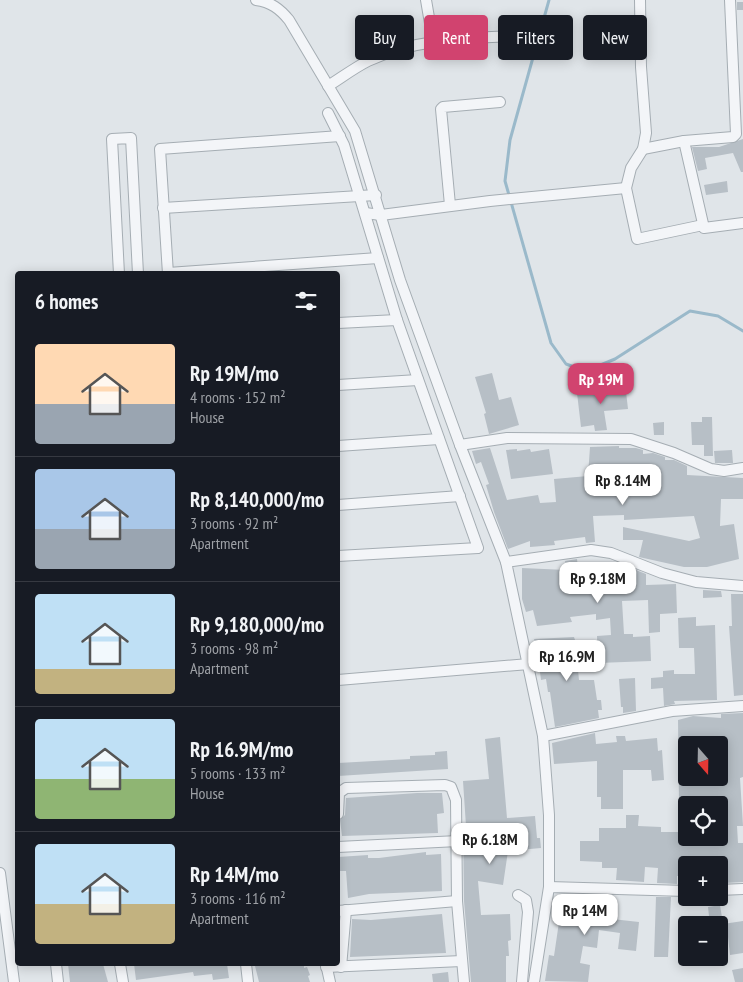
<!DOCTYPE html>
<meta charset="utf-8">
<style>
body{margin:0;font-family:"PT Sans Narrow",sans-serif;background:#242831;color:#f1f3f6;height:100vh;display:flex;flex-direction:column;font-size:19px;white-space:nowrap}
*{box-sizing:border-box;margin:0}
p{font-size:16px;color:#9ea1a6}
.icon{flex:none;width:28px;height:28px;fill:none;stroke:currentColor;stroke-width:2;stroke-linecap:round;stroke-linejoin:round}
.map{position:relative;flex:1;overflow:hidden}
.drawer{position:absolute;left:15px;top:271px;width:325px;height:695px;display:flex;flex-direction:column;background:#171b24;border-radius:5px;box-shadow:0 2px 12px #0003}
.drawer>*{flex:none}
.banner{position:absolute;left:355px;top:15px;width:312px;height:45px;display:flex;gap:10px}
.needle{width:32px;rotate:160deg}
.controls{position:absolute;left:678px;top:736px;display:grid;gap:10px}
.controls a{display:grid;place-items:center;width:50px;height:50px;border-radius:5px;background:#171b24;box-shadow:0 2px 12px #0003;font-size:25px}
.price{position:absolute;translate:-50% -42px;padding:0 11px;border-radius:10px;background:#fff;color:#222;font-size:16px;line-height:32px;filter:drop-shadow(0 1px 2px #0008)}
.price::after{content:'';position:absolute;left:50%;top:30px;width:15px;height:11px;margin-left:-8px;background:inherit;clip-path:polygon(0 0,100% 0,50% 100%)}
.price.current{background:#d1436f;color:#fff}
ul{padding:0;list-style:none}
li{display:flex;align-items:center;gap:15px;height:125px;padding:0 20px}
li+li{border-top:1px solid #363941}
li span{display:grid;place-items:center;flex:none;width:140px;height:100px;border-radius:5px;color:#555}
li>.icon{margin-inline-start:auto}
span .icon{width:60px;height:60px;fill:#fffc;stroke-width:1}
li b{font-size:21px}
h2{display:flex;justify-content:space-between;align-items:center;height:60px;padding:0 20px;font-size:21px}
.chip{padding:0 18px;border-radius:5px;background:#171b24;box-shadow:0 2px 12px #0003;font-size:18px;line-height:45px}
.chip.current{background:#d1436f;color:#fff}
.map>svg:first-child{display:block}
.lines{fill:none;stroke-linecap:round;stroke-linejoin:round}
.stream{stroke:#9ab9ca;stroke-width:3}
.building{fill:#b7bfc6;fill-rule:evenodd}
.street-casing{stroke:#a5adb3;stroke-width:12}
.street{stroke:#f3f5f8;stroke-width:10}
</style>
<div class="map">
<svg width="743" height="982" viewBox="0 0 743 982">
<rect width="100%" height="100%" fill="#e0e5e9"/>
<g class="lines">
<!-- stream -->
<polyline class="stream" points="549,0 510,140 505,181 551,343 566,364 586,371 615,359 690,311 718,316 743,331"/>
</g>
<!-- building -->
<g class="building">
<rect x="737" y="2" width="6" height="8"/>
<polygon points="743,139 743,172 741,172 733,153 705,158 707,169 698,171 692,147 719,147"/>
<polygon points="727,181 728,192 706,195 704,185"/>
<polygon points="492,373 499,400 511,397 519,425 489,434 484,414 486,413 475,377"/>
<polygon points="625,383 628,409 604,411 607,430 595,431 594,425 581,427 577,393"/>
<polygon points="702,417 712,417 713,456 704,456 704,445 692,445 691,422 702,422"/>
<polygon points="664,422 664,435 654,435 653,423"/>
<polygon points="619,446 619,448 636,448 643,450 643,454 653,453 665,457 665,460 674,460 687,466 687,475 743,478 743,499 721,499 720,526 734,524 739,559 707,567 684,567 639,557 643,540 623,540 623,527 689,541 700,538 694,516 624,520 624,515 593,516 595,542 586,543 585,537 554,541 555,545 530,547 530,541 508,549 494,512 486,485 489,484 481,462 476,464 472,451 490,448 507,500 538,495 540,503 556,502 554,479 588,476 590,447"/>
<polygon points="517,449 517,451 530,449 531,452 549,449 553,474 511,479 506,450"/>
<polygon points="732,450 733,463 715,463 714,451"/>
<polygon points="577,559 578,567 604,565 605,571 636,570 646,574 646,585 676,584 677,613 660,614 660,632 649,633 648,600 622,601 624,634 633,634 633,637 650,636 651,661 598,663 597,636 611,635 610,618 596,620 596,614 570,617 572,622 537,626 533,610 526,612 522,599 522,568 566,570 565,561"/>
<polygon points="703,590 721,591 722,597 703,598"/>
<polygon points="731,594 743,594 743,695 734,696 729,626 732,626"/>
<polygon points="696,617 696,626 715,625 717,700 674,701 675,704 664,706 663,688 651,689 651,678 663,677 663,671 674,670 674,674 695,674 694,648 679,648 678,618"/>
<polygon points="574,637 578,649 576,650 579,680 594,680 597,700 601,700 602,710 598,710 599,718 555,727 550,692 548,692 546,679 541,680 539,664 541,664 534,639"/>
<polygon points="635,678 636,711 623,713 623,707 621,707 619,679"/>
<path d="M743,713V777L740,778L743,826H737L738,843H743V882L723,883L722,863L686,865V876H677V884L657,883L658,868L645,867L644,882L616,880L617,868H602V862L580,861V841H599V828H626V815H639L638,826L661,827V832H686V838H719V805L716,800L679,803L678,720L693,716L721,718V714ZM696,743L719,744L717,781L699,782L698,778H686V745H696Z"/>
<polygon points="595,733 596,744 617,742 616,736 625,736 626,741 657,738 658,751 662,750 664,780 652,781 651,770 623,770 623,809 601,809 601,797 597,797 597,761 554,764 552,743"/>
<polygon points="500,737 507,818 535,816 537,838 540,838 541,848 508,851 503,885 478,881 481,915 510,914 511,940 508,941 509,956 506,956 506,982 471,982 464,901 463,826 466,826 463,781 489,779 485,739"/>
<polygon points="447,751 448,769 338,776 338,763 410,759 410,756 435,755 435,752"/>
<polygon points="417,793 442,793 444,813 437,814 438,833 342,836 340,820 345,815 346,798"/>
<polygon points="426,852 426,855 441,854 442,891 369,894 348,898 346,871 338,871 338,857 368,855 368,858 379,858"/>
<polygon points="563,895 582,898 583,895 588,895 591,897 615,901 612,919 639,922 636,951 618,949 620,933 599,930 597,948 583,946 580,963 590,965 588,982 545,981 549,955 554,956"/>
<polygon points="656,897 671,897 668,957 654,957"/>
<polygon points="720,905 723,924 743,921 743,953 730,955 728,937 719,938 719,925 710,925 708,907"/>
<polygon points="442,914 446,953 350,957 352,919 371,920"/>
<polygon points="68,964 103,964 108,982 70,982"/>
<polygon points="134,964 227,964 229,978 213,980 212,974 194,976 193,972 136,980"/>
<polygon points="266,964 304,964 304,968 307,967 310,975 308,976 310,982 259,982 255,966"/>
<polygon points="743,968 743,982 735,982 732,970"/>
<polygon points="448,972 449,982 433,982 432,974"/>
</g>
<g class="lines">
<defs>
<g id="street">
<path d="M256,0C271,2 280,9 289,20L355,131L400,280L460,445L506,562"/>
<polyline points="426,0 433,41"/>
<polyline points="640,0 641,67 646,133 643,149 631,168 626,188 637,239 703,225"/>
<path d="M328,86C341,78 354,68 368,61C414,39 465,38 516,36"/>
<polyline points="328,113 344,145 397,320 478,548 338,556"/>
<polyline points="684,141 704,228 743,223"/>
<polyline points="643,149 684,141 733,137 736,134 730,0"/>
<polyline points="450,205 441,109 443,107 500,102"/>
<polyline points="163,208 376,195"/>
<polyline points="365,213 381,215 490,201 626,188"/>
<polyline points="168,273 378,258"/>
<polyline points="119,274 112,139 131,138 138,274"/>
<polyline points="168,274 160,149 340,136"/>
<polyline points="338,323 397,320"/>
<polyline points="338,385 418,380"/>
<polyline points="460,445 507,438 631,439 674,453 711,469 724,471 743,468"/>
<polyline points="338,446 439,439"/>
<polyline points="338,505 460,496"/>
<polyline points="338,680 529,664"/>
<polyline points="543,736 672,711 743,706"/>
<polyline points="338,814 339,793 346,788 445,785 451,787 456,800 457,901 464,982"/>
<polyline points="338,847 458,841"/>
<polyline points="0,873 14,982"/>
<polyline points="549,887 549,815 543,736 506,562 591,550 611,553 662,573 696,582 743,586"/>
<polyline points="719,890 743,889"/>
<polyline points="518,895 526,900 528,912 522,982"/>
<polyline points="338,911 457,901"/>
<polyline points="56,964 58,982"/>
<polyline points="120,964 123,982"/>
<polyline points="246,964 248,982"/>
<polyline points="326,964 330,982"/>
<polyline points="326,967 462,961"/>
<polyline points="341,967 346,910"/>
<polyline points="534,982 549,887 686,891"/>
</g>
</defs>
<!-- street casing -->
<use href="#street" class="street-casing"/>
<!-- street -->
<use href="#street" class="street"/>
</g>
</svg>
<div class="controls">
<a><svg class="needle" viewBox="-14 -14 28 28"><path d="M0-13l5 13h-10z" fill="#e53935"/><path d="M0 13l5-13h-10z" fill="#9ea1a6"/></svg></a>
<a><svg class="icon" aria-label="locate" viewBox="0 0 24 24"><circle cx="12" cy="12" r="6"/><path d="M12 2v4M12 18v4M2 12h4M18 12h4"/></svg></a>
<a>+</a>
<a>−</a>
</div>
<b class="price current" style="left:601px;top:405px">Rp 19M</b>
<b class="price" style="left:623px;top:506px">Rp 8.14M</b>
<b class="price" style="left:598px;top:604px">Rp 9.18M</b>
<b class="price" style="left:567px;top:682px">Rp 16.9M</b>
<b class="price" style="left:490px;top:865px">Rp 6.18M</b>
<b class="price" style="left:585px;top:936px">Rp 14M</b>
<div class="banner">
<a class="chip">Buy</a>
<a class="chip current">Rent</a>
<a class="chip">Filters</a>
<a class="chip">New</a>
</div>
<section class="drawer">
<h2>6 homes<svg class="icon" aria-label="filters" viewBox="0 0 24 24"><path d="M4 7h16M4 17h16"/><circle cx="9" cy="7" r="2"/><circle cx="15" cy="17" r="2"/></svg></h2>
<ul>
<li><span style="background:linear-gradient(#ffd9b3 60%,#9aa5b1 0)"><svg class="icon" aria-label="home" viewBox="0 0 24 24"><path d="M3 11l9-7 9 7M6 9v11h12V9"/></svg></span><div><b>Rp 19M/mo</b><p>4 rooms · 152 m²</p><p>House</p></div></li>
<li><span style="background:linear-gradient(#a9c7e8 60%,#9aa5b1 0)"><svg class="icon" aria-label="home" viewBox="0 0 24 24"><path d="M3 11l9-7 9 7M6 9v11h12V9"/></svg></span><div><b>Rp 8,140,000/mo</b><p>3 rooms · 92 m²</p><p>Apartment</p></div></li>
<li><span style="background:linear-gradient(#bfe0f5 75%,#c2b280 0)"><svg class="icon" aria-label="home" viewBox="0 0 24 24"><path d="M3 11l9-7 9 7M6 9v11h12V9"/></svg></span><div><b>Rp 9,180,000/mo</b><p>3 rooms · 98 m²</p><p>Apartment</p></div></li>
<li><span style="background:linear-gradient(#bfe0f5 60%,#8fb573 0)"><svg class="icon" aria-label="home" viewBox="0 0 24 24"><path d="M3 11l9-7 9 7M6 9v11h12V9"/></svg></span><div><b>Rp 16.9M/mo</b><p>5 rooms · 133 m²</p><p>House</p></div></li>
<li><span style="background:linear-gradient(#bfe0f5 60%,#c2b280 0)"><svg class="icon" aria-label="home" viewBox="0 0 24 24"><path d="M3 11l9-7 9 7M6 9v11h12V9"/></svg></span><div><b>Rp 14M/mo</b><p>3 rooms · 116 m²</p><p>Apartment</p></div></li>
</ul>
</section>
</div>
